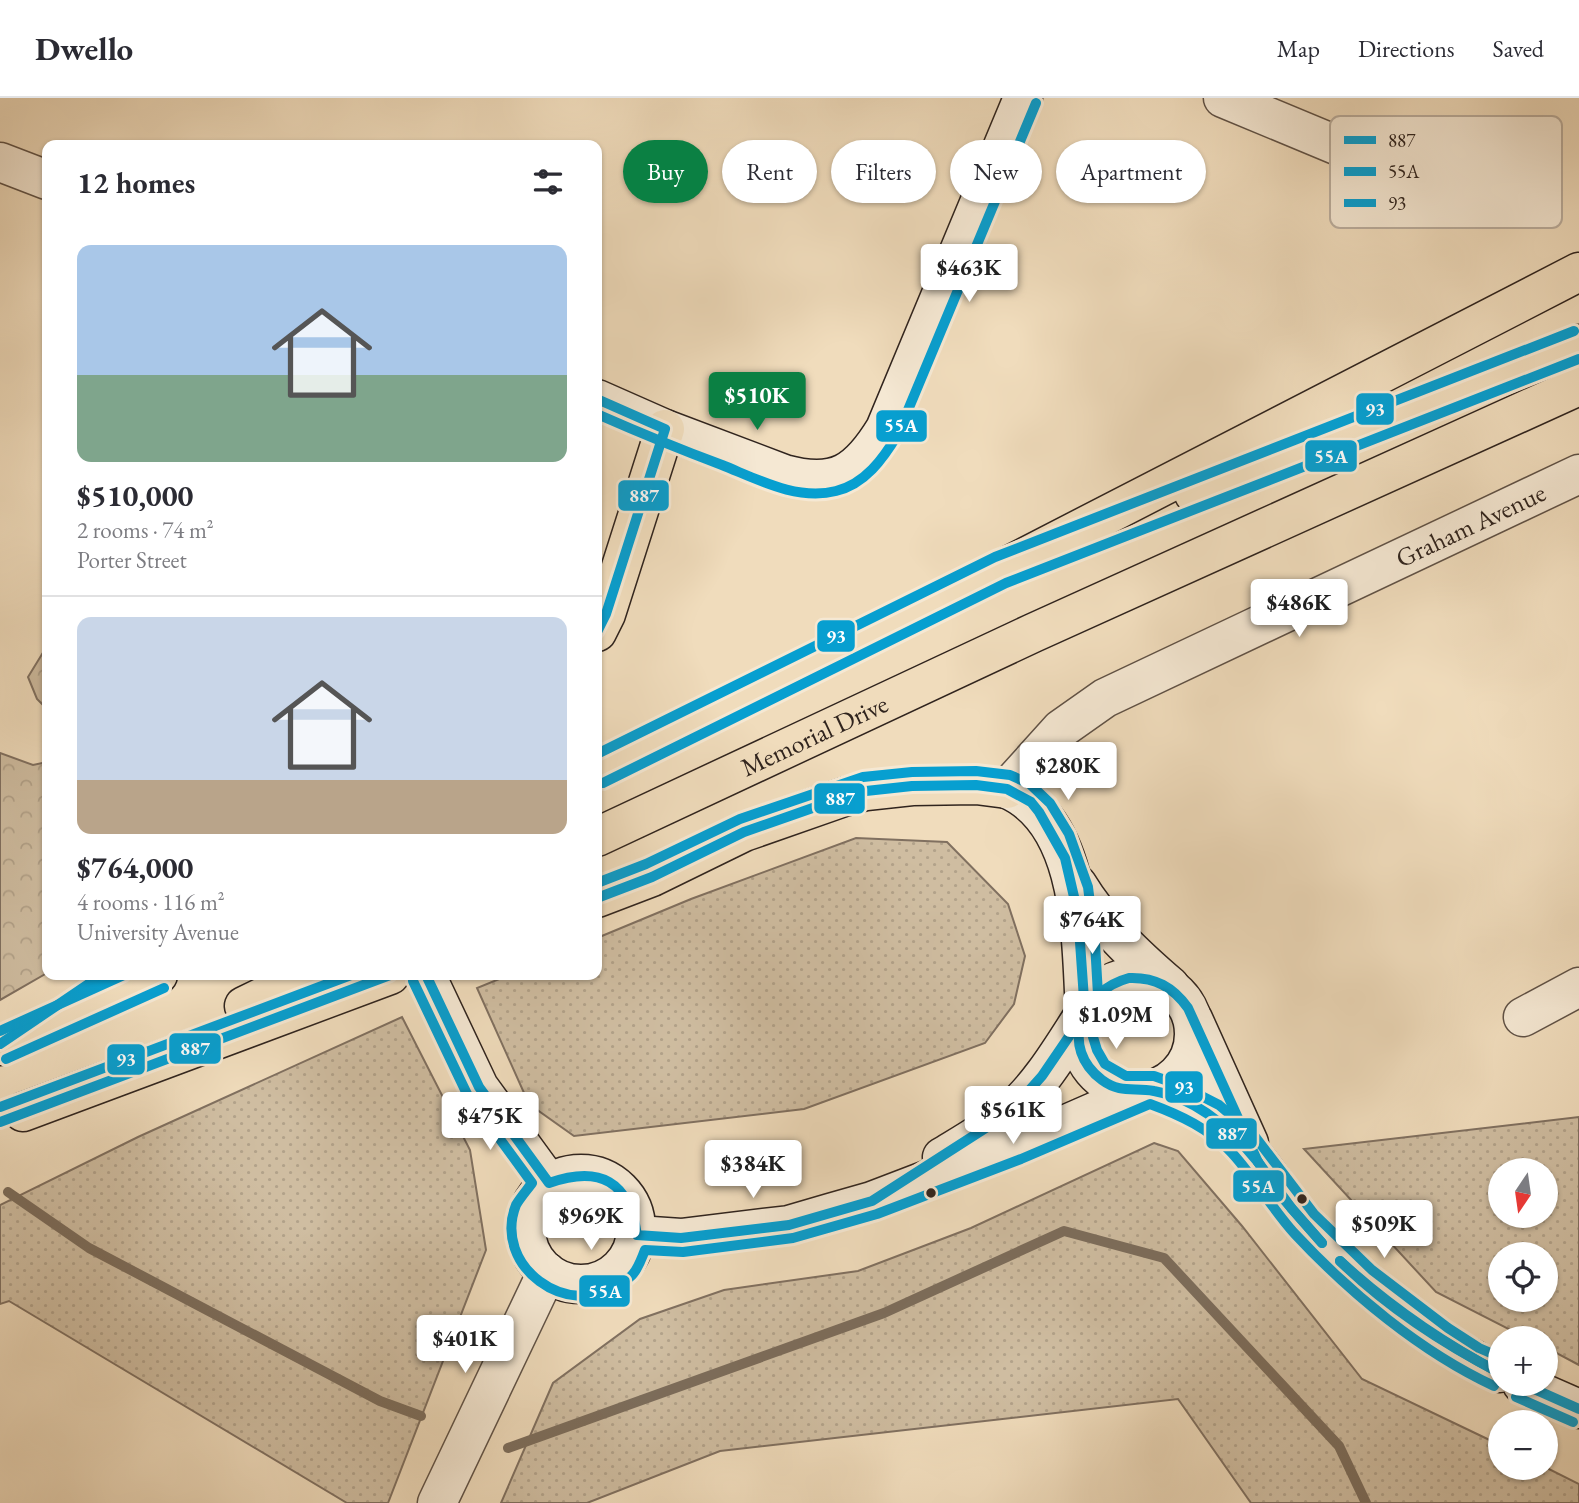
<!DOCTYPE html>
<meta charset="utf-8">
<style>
body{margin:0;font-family:"EB Garamond",serif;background:#f2f2f3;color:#2b2b33;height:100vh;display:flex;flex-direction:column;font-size:26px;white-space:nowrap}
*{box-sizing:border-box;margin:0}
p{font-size:23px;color:#7c7c81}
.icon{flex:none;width:38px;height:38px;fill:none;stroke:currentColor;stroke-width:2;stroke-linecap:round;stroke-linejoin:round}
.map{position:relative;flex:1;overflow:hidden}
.sheet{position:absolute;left:42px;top:42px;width:560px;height:840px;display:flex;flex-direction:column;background:#fff;border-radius:14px;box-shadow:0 2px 5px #0004}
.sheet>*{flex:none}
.banner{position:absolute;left:623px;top:42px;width:665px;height:63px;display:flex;gap:14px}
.needle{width:46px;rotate:193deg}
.controls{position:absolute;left:1488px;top:1060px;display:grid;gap:14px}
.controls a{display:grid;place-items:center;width:70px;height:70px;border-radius:50%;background:#fff;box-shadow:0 2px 5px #0004;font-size:35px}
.price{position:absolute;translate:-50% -60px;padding:0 16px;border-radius:7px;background:#fff;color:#222;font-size:23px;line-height:46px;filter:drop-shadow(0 2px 4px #0008)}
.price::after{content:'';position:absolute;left:50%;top:42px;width:21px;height:16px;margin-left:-10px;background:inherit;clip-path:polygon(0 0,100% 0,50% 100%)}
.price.on{background:#0b8043;color:#fff}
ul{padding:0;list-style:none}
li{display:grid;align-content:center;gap:14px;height:371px;padding:0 35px}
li+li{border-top:2px solid #e1e1e2}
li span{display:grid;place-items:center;height:217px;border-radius:14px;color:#555}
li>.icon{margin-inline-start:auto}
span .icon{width:126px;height:126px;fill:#fffc;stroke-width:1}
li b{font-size:30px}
h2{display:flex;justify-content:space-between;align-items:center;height:84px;padding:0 35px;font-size:30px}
.tag{padding:0 24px;border-radius:32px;background:#fff;box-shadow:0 2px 5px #0004;font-size:24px;line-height:63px}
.tag.on{background:#0b8043;color:#fff}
header{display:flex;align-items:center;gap:42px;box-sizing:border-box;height:98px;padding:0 35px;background:#fff;border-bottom:2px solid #e1e1e2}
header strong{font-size:33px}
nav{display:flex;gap:38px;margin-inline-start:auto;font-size:24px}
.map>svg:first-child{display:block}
.grass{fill:url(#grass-dots);stroke:#807060;stroke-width:2;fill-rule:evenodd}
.forest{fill:url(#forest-crowns);stroke:#807060;stroke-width:2}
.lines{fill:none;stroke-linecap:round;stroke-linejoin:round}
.stream{stroke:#7c6d5c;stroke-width:10}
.minor-casing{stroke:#605246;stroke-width:41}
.secondary-casing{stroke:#30241e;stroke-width:41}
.motorway-casing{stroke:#30241e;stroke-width:41}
.minor{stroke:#f5e8d3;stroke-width:38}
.secondary{stroke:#f5e8d3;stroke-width:38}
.motorway{stroke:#f0dcbc;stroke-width:38}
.bus-1-casing{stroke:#f5e8d3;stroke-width:16}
.bus-2-casing{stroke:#f5e8d3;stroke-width:16}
.bus-3-casing{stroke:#f5e8d3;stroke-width:16}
.bus-1{stroke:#079fd0;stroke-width:10}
.bus-2{stroke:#079fd0;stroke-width:10}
.bus-3{stroke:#079fd0;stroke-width:10}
.bus-dot{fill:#30241e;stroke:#f5e8d3;stroke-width:2.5}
.labels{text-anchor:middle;stroke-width:5;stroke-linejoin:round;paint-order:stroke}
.street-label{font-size:26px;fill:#30241e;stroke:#f5e8d3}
.key{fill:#f5e8d3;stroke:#baad9d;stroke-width:2}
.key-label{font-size:19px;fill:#30241e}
.line-badge{stroke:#f5e8d3;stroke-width:2.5}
.badge-label{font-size:19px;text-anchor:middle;font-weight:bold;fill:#fff}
</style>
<header>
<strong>Dwello</strong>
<nav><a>Map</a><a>Directions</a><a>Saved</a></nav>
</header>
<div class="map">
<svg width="1579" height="1405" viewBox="0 0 1579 1405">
<defs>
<pattern id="grass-dots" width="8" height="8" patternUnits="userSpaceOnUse" patternTransform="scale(1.75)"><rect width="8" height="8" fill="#cfbda1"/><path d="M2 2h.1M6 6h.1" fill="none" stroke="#b2a28a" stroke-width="1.8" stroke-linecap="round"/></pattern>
<pattern id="forest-crowns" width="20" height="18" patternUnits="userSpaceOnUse" patternTransform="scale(1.75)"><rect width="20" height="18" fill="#cfbda1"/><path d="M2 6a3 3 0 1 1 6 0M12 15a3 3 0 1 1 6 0" fill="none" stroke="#b2a28a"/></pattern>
</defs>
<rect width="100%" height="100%" fill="#f0dcbc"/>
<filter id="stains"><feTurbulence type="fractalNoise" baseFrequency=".00286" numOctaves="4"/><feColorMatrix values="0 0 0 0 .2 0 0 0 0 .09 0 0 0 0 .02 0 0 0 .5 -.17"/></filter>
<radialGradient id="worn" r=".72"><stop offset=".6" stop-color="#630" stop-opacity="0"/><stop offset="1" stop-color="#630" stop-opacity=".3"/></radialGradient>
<!-- grass -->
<g class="grass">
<polygon points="856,740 947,744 1008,806 1025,858 1014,906 985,945 804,1011 574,1038 529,1006 477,890 509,877 597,877 597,840 691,801"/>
<polygon points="402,919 470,1052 486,1152 388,1405 347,1405 9,1203 0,1206 0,1107 138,1039"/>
<path d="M1579,1019V1267L1545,1249V1241H1528L1436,1194L1304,1051ZM1500,1073H1545V1118H1500ZM1500,1157H1545V1202H1500Z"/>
<polygon points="1154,1045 1178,1053 1242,1128 1362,1281 1500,1347 1500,1370 1545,1369 1579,1386 1579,1405 1251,1405 1178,1301 720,1353 587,1405 501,1405 553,1285 640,1221 724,1192 858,1173 971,1130"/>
</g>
<!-- forest -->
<g class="forest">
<polygon points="47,548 47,611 37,601 28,579"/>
<polygon points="0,655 33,667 47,664 47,875 0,902"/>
</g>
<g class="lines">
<!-- stream -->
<g class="stream">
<polyline points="8,1094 89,1150 380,1303 421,1318"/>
<polyline points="508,1350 884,1215 1064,1133 1164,1160 1339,1348 1366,1405"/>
</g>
<defs>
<g id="minor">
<polyline points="1223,0 1413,79"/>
<polyline points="0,64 47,82"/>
<path id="s1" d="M1007,691L1061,631L1105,600L1579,376"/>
<polyline points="1523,919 1579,889"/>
<polyline points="437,1405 547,1174"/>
</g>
<g id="secondary">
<path d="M597,301L665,331L784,376C836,390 858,375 885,331L1023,0"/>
<path d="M1007,691C1084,724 1081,844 1085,915"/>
<path d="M1077,786C1102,827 1134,857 1170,888"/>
<polyline points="426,877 479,989 549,1085"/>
<circle cx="1137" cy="936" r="57"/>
<polyline points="1193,921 1249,1045"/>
<path d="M1152,992C1186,1005 1218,1019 1243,1046C1267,1071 1283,1101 1305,1127C1360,1187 1427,1240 1500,1275"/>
<path d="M942,1059C965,1045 990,1031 1010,1014C1040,988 1061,952 1083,918"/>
<circle cx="581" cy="1131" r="55"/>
<polyline points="637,1137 681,1140 789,1127 830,1115 872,1103 1016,1048 1142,993"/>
<polyline points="1522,1286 1579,1311"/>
</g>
<g id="motorway">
<polyline points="1194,396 1579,246"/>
<polyline points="597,534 606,516 665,331"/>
<polyline points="597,672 1000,472 1579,174"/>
<path id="s2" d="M597,739L1033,535L1579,288"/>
<polyline points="597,800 652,779 744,734 844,699 866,693 912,688 976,687 1007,691"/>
<polyline points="244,908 308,877"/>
<polyline points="0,948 158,877"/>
<polyline points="23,1014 390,877"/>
</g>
</defs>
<!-- minor casing -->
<use href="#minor" class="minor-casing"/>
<!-- secondary casing -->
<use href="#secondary" class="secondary-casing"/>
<!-- motorway casing -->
<use href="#motorway" class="motorway-casing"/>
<!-- minor -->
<use href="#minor" class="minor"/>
<!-- secondary -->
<use href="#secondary" class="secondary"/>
<!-- motorway -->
<use href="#motorway" class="motorway"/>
<defs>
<g id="bus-1">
<polyline points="597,301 665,331 606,516 597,534"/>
<path d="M426,877L479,989L549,1085C600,1067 629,1083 637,1137L681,1140L789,1127L872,1103L1009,1015L1042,978L1085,915L1078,816L1065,760L1039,714L1031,704L1007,691L976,687L912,688L866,693L844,699L744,734L652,779L597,800"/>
<path d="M1129,880C1155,879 1173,889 1188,910L1258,1064C1232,1032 1196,1000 1154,993C1134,989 1121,996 1102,982C1059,950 1080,893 1129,880Z"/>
<polyline points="0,946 102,877"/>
<polyline points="0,1024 390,877"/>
<polyline points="1258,1064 1292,1111 1322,1145"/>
<polyline points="1258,1064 1280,1097 1322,1145"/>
<path d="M1340,1163C1389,1208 1441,1244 1500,1275"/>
<path d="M1340,1163C1387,1209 1442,1245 1500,1275"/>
<polyline points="1523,1286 1579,1311"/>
</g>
<g id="bus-2">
<path d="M597,316C638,334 679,351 722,367C757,381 797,403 836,393C865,386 883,361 898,336L1036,5"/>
<polyline points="603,685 1006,485 1579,261"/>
<path d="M413,883L467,996L532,1085C527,1092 520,1100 516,1107C492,1168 568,1223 620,1186C625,1183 630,1180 633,1176C639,1169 642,1159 645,1152L683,1154L793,1140L877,1116L1021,1061L1150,1006C1180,1017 1210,1031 1232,1055C1255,1080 1272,1111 1295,1136C1350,1195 1421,1254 1494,1288"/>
<polyline points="6,961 164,890"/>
<polyline points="1516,1299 1573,1324"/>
</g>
<g id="bus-3">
<polyline points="597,656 995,459 1574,233"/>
<polyline points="597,785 646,766 740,721 863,679 912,674 976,673 1010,677 1030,686 1050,705 1069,736 1088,789 1095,845 1099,914 1093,939 1097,952 1105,966 1126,978 1154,978 1182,988 1219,1007 1253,1036 1314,1116 1372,1172 1448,1230 1479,1250 1500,1259"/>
<polyline points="0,933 124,877"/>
<polyline points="0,1009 351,877"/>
</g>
</defs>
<!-- bus-1 casing -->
<use href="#bus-1" class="bus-1-casing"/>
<!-- bus-2 casing -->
<use href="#bus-2" class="bus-2-casing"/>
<!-- bus-3 casing -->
<use href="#bus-3" class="bus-3-casing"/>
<!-- bus-1 -->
<use href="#bus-1" class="bus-1"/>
<!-- bus-2 -->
<use href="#bus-2" class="bus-2"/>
<!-- bus-3 -->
<use href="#bus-3" class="bus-3"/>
</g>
<!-- markers -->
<g class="bus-dot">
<circle cx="931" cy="1095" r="6"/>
<circle cx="1302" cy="1101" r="6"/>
</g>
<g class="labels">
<!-- street labels -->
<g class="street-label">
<text dy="9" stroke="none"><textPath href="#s1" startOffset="539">Graham Avenue</textPath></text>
<text dy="9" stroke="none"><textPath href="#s2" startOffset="240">Memorial Drive</textPath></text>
</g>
</g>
<!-- legend -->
<rect x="1330" y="18" width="232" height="112" rx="10" class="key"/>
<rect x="1344" y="38" width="32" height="8" fill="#079fd0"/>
<rect x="1344" y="69" width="32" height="9" fill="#079fd0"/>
<rect x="1344" y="101" width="32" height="8" fill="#079fd0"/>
<g class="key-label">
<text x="1388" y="49">887</text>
<text x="1388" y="80">55A</text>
<text x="1388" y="112">93</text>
</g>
<g class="line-badge">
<rect x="1355" y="294" width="40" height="34" rx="7" fill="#079fd0"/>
<rect x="875" y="311" width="53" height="34" rx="7" fill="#079fd0"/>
<rect x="1304" y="341" width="54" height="34" rx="7" fill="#079fd0"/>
<rect x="617" y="381" width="53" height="33" rx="7" fill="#079fd0"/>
<rect x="816" y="521" width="40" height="34" rx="7" fill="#079fd0"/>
<rect x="813" y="684" width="53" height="33" rx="7" fill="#079fd0"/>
<rect x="168" y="934" width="54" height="33" rx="7" fill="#079fd0"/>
<rect x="106" y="945" width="40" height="33" rx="7" fill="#079fd0"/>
<rect x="1164" y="972" width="40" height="34" rx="7" fill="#079fd0"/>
<rect x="1205" y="1019" width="53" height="33" rx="7" fill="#079fd0"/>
<rect x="1232" y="1071" width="53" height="34" rx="7" fill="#079fd0"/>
<rect x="578" y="1176" width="53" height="34" rx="7" fill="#079fd0"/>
</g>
<g class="badge-label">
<text x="1375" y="318">93</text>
<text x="901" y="334">55A</text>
<text x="1331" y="365">55A</text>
<text x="644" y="404">887</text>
<text x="836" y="545">93</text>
<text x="840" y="707">887</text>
<text x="195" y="957">887</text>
<text x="126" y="968">93</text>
<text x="1184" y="996">93</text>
<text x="1232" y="1042">887</text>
<text x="1258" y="1095">55A</text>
<text x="605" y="1200">55A</text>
</g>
<rect width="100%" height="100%" filter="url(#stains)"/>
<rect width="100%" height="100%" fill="url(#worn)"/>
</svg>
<div class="controls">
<a><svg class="needle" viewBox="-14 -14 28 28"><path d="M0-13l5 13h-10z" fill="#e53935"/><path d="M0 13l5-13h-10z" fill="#7c7c81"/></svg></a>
<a><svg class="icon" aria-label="locate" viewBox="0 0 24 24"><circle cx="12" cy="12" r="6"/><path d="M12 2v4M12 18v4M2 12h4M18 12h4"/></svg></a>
<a>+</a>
<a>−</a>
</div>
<b class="price" style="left:969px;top:206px">$463K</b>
<b class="price on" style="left:757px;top:334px">$510K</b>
<b class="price" style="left:1299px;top:541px">$486K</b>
<b class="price" style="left:1068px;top:704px">$280K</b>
<b class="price" style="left:1092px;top:858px">$764K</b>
<b class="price" style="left:1116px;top:953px">$1.09M</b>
<b class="price" style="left:1013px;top:1048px">$561K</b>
<b class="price" style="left:490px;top:1054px">$475K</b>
<b class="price" style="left:753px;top:1102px">$384K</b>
<b class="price" style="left:591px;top:1154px">$969K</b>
<b class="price" style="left:1384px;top:1162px">$509K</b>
<b class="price" style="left:465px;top:1277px">$401K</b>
<div class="banner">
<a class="tag on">Buy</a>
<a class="tag">Rent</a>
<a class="tag">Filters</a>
<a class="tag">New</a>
<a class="tag">Apartment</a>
</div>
<section class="sheet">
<h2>12 homes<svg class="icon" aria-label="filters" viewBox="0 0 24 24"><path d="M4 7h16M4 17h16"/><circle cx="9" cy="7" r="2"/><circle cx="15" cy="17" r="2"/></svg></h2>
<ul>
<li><span style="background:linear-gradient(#a9c7e8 60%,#7fa58c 0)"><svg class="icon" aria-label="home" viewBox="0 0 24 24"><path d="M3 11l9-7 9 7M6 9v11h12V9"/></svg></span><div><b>$510,000</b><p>2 rooms · 74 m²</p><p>Porter Street</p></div></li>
<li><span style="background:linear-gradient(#c9d6e8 75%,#b9a48a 0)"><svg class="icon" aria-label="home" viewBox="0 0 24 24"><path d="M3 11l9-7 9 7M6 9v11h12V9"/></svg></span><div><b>$764,000</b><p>4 rooms · 116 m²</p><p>University Avenue</p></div></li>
</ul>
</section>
</div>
